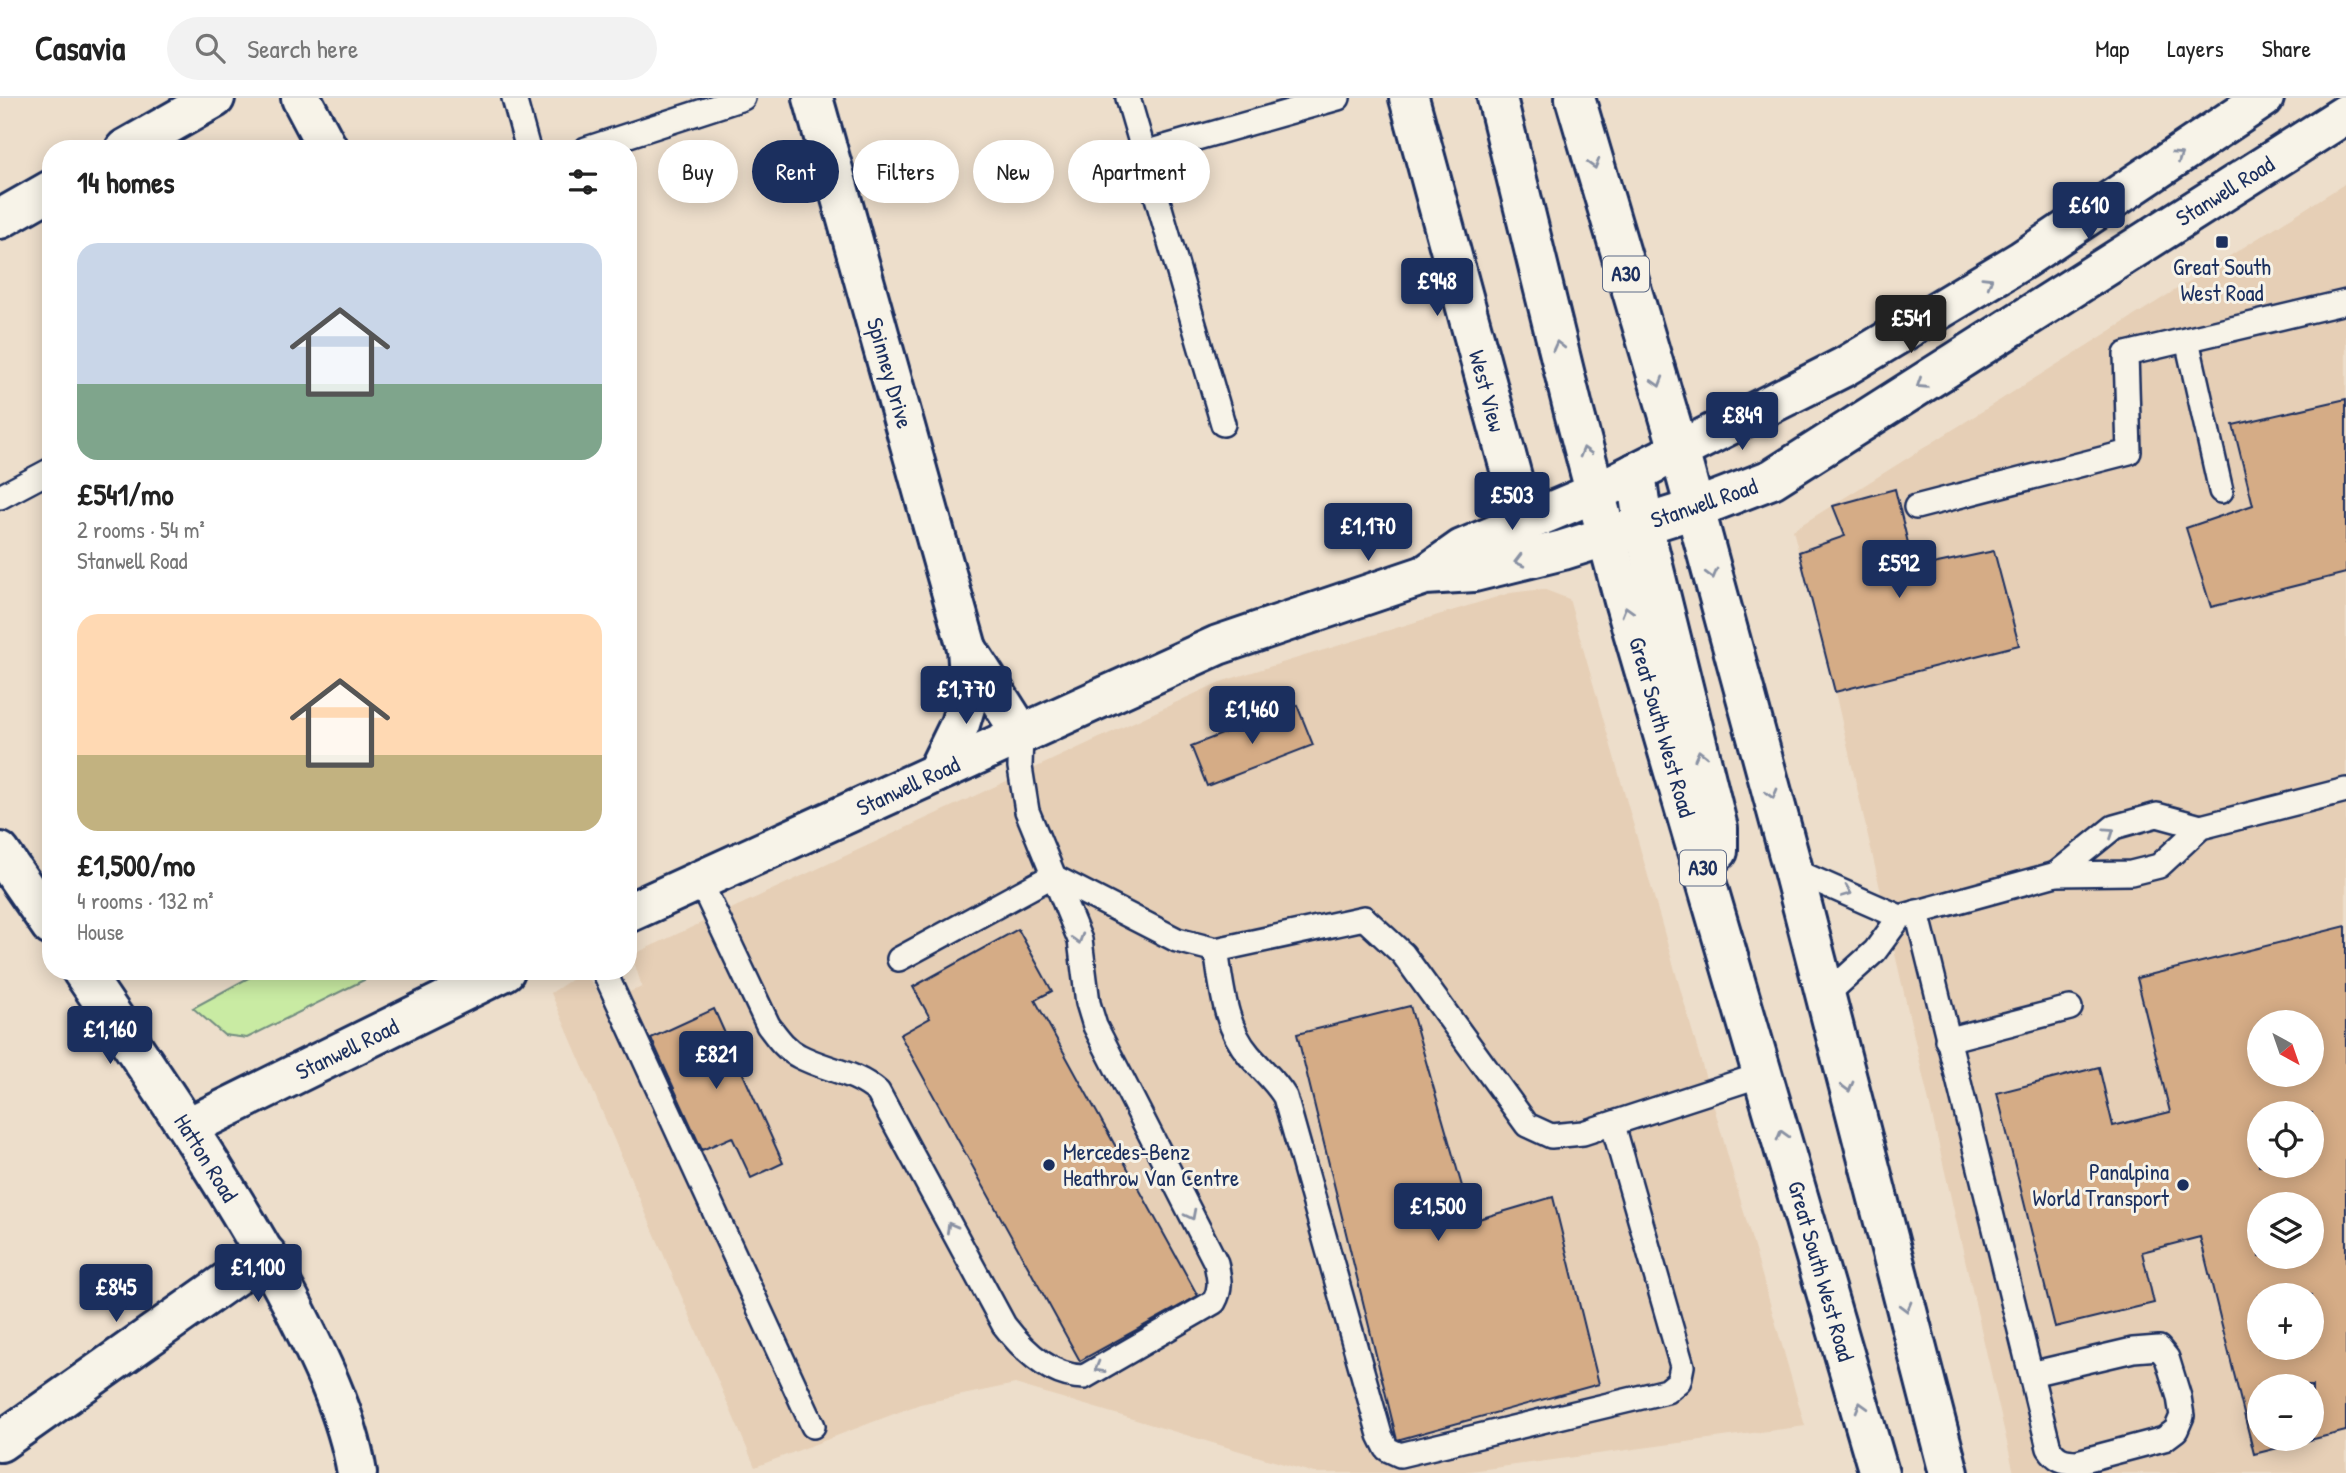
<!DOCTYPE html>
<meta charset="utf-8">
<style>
body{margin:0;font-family:"Patrick Hand",sans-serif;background:#f2f2f2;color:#222;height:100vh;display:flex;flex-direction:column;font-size:26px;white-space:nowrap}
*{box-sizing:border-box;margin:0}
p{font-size:23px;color:#767676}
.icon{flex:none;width:38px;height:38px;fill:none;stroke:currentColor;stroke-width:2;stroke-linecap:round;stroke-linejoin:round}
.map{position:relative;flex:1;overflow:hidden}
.drawer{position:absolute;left:42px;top:42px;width:595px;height:840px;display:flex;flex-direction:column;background:#fff;border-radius:28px;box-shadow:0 4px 18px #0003}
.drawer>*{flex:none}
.guide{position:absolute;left:658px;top:42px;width:665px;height:63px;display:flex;gap:14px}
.needle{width:46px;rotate:140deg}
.buttons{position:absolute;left:2247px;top:912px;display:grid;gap:14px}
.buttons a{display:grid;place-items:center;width:77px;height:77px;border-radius:50%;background:#fff;box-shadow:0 4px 18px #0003;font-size:35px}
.price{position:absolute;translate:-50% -60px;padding:0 16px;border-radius:7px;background:#1b2f5e;color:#fff;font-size:23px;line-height:46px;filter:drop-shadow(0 2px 4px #0008)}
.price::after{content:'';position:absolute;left:50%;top:42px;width:21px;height:16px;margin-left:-10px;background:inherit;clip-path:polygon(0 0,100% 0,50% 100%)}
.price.selected{background:#222;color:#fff}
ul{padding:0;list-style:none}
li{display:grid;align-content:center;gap:14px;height:371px;padding:0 35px}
li span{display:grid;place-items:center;height:217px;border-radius:21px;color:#555}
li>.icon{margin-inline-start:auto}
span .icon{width:126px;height:126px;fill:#fffc;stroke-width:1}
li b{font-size:30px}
h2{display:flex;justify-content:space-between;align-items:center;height:84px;padding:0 35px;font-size:30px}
.chip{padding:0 24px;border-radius:32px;background:#fff;box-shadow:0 4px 18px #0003;font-size:24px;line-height:63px}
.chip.selected{background:#1b2f5e;color:#fff}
header{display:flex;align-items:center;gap:42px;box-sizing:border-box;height:98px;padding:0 35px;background:#fff;border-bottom:2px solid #e0e0e0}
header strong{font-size:33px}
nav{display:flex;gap:38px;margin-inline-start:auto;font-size:24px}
.search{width:490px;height:63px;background:#f2f2f2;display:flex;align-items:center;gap:18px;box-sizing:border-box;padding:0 24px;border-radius:38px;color:#767676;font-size:26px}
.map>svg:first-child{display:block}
.built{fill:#e6cfb6;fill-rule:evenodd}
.green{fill:#c9eba3;stroke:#728d80;stroke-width:2}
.building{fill:#d5ac86;stroke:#1b2f5e;stroke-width:2;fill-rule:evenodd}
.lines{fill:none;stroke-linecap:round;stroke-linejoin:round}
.service-casing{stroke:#1b2f5e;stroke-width:28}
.minor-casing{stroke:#1b2f5e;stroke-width:44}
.tertiary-casing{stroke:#1b2f5e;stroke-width:44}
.trunk-casing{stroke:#1b2f5e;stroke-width:44}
.service{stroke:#f7f3e8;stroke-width:23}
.minor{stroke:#f7f3e8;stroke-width:38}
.tertiary{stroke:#f7f3e8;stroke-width:38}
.trunk{stroke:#f7f3e8;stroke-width:38}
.oneway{stroke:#8991a3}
.poi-dot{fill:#1b2f5e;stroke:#f7f3e8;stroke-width:2.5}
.labels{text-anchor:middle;stroke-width:6;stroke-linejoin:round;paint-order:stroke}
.shield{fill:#f7f3e8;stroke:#5d6a87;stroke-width:2}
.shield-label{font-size:21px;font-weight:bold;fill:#1b2f5e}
.street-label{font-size:23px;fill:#1b2f5e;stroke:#f7f3e8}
.poi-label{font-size:23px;fill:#1b2f5e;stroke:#f7f3e8}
</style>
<header>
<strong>Casavia</strong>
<div class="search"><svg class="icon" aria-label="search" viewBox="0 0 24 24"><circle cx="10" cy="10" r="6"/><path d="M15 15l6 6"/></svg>Search here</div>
<nav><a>Map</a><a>Layers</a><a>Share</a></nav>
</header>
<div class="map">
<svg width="2346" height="1375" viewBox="0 0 2346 1375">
<rect width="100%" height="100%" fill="#eddecb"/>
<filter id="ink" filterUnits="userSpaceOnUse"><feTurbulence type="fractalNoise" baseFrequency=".0143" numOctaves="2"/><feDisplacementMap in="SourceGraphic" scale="14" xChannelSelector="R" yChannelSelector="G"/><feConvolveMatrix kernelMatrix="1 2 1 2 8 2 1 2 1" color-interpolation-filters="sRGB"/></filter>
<g filter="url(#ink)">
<!-- built -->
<g class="built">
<path d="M2346,85V1375H2014L1835,594L1793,432ZM2259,924H2312V976H2259ZM2259,1015H2312V1068H2259ZM2259,1106H2312V1158H2259ZM2259,1197H2312V1250H2259ZM2259,1288H2312V1340H2259Z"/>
<polygon points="1543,491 1569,501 1805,1328 1456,1375 1314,1375 1015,1286 920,1306 755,1369 551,895 584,873 604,904 642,889 632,857 1220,584 1510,495"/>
</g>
<!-- green -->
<polygon class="green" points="261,873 382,873 247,940 224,937 193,910"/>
<!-- building -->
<g class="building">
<polygon points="2346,301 2346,475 2211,509 2186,430 2253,407 2233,327"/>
<polygon points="1895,391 1914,470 1994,453 2019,547 1835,594 1799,454 1845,438 1833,408"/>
<polygon points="1297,607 1313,647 1207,688 1191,648"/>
<path d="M2346,828V1333L2254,1356L2200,1139L2142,1154L2154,1205L2055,1229L1997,995L2099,969L2113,1028L2170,1014L2137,880ZM2259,924H2312V976H2259ZM2259,1015H2312V1068H2259ZM2259,1106H2312V1158H2259ZM2259,1197H2312V1250H2259ZM2259,1288H2312V1340H2259Z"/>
<polygon points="1018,831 1052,893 1035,902 1198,1198 1080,1263 900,937 930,920 913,889"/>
<polygon points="1410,908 1472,1123 1553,1099 1599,1286 1397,1342 1297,936"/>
<polygon points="714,911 783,1065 751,1080 732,1039 702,1052 651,940"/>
</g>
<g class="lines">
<defs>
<g id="service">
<polyline points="514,0 528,51"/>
<polyline points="1128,0 1223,326"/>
<polyline points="586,51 743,0"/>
<polyline points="1144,55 1338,0"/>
<polyline points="2187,242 2221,393"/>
<polyline points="0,399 51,372"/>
<polyline points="1916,409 2129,354 2126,256 2346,204"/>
<polyline points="1793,772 1900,819"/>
<polyline points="2056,776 2114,729 2157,717 2201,729"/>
<polyline points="1052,778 1177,842 1216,852 1364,820 1403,856 1527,1027 1551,1038 1583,1035 1764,976"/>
<path d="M700,783L768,927C777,939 785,951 799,958C825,972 854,973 878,994L1004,1227C1023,1252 1051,1279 1084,1279L1214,1204C1222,1190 1219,1180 1216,1165L1095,928L1088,905L1080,842L1027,713L1020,669L1021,635"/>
<path d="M1917,814L2049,1350C2056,1361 2063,1364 2077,1364L2164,1341L2176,1332L2182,1318L2179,1299L2167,1260L2159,1250L2133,1252L2031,1276"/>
<path d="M1216,852C1222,888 1224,928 1249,957C1262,972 1275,982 1285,999L1380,1337L1387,1351L1400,1357L1667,1293L1679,1283L1682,1268L1613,1027"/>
<polyline points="899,861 1052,778"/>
<polyline points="604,873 813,1328"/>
<polyline points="1825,898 1875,853 1900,819 2056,776 2131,775 2159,768 2201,729 2346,692"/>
<polyline points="1947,942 2070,910"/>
</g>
<g id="minor">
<polyline points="301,0 328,51"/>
<polyline points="813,0 967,550 970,593 960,626 936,675"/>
<polyline points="1409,0 1524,423"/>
<polyline points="125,51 215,0"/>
<polyline points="0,121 51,92"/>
<polyline points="968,552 1021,635"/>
<polyline points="0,1344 266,1156"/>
</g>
<g id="tertiary">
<polyline points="1428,475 1462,451 1597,394 1844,269 2022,162 2264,0"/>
<polyline points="0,754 51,828"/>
<polyline points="628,815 1218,547 1425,477 1474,474 1563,452 1694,411 1772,381 2346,16"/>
<path d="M82,873C155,981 229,1087 290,1202C318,1257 347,1314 357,1375"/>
<polyline points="188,1029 505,873"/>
</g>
<g id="trunk">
<polyline points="1497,0 1574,314 1624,503 1879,1375"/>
<polyline points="1575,0 1679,352 1793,772 1949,1375"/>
<polyline points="1636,374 1643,427 1718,730 1718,753"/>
</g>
</defs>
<!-- service casing -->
<use href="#service" class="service-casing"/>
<!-- minor casing -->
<use href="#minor" class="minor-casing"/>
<!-- tertiary casing -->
<use href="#tertiary" class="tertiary-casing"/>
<!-- trunk casing -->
<use href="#trunk" class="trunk-casing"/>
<!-- service -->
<use href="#service" class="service"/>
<!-- minor -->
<use href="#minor" class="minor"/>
<!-- tertiary -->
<use href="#tertiary" class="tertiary"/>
<!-- trunk -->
<use href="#trunk" class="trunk"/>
</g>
<!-- one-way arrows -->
<defs><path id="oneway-chevron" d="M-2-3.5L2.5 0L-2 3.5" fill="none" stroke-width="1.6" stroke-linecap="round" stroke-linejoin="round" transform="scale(1.75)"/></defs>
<g class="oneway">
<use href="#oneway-chevron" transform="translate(2178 58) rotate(-34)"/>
<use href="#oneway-chevron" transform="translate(1594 66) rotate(74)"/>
<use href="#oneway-chevron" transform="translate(1988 183) rotate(-31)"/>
<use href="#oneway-chevron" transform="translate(1558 248) rotate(-104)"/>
<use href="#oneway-chevron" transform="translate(1658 284) rotate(73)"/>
<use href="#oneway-chevron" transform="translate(1921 286) rotate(147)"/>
<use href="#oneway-chevron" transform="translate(1585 354) rotate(-106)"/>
<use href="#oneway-chevron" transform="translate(1519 463) rotate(166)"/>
<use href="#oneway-chevron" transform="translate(1712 476) rotate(75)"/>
<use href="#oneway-chevron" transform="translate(1627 513) rotate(-106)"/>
<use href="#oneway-chevron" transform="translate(1700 657) rotate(-104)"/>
<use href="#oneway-chevron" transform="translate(1772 696) rotate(75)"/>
<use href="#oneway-chevron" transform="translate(2110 734) rotate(-34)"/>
<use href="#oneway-chevron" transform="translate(1847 794) rotate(22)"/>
<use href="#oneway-chevron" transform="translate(1078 841) rotate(73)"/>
<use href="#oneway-chevron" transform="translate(1848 989) rotate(75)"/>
<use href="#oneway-chevron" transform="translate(1782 1037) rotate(-106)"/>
<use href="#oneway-chevron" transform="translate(1191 1117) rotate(63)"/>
<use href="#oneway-chevron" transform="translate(951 1129) rotate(-119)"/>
<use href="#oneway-chevron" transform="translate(1906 1209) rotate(75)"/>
<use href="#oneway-chevron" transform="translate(1099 1270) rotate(150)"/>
<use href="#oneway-chevron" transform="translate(1861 1309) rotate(-106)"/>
</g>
</g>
<!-- markers -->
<g class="poi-dot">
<rect x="2215" y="137" width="14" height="14" rx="3.5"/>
<circle cx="1049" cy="1067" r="7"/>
<circle cx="2183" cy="1087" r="7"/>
</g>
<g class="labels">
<!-- shield labels -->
<g class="shield">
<rect x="1603" y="158.5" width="46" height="35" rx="5"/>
<rect x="1680" y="752.5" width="46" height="35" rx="5"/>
</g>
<g class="shield-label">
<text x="1626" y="183">A30</text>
<text x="1703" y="777">A30</text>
</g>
<!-- street labels -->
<g class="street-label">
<text transform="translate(2225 93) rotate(-32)" y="8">Stanwell Road</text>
<text transform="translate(890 275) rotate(74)" y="8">Spinney Drive</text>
<text transform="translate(1487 293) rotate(75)" y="8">West View</text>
<text transform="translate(1704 405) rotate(-19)" y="8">Stanwell Road</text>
<text transform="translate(1662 629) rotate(74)" y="8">Great South West Road</text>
<text transform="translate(908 688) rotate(-25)" y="8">Stanwell Road</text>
<text transform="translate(347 951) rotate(-26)" y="8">Stanwell Road</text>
<text transform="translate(206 1060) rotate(58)" y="8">Hatton Road</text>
<text transform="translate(1821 1173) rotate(74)" y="8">Great South West Road</text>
</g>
<!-- poi labels -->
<g class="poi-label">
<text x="2222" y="177">Great South<tspan x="2222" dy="26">West Road</tspan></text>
<text x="1063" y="1062" text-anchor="start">Mercedes-Benz<tspan x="1063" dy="26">Heathrow Van Centre</tspan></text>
<text x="2169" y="1082" text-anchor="end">Panalpina<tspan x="2169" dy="26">World Transport</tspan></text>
</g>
</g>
</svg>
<div class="buttons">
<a><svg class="needle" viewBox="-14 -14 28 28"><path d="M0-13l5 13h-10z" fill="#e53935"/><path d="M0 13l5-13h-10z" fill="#767676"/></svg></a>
<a><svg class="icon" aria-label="locate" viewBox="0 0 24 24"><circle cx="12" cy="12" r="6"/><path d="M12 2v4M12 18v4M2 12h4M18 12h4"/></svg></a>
<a><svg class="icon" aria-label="layers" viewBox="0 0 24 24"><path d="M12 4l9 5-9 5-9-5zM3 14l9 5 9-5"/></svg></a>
<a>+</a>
<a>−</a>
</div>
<b class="price" style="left:2089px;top:144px">£610</b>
<b class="price" style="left:1437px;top:220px">£948</b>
<b class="price selected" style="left:1911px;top:257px">£541</b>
<b class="price" style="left:1742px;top:354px">£849</b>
<b class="price" style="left:1512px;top:434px">£503</b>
<b class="price" style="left:1368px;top:465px">£1,170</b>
<b class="price" style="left:1899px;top:502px">£592</b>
<b class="price" style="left:966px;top:628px">£1,770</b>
<b class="price" style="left:1252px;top:648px">£1,460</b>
<b class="price" style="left:110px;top:968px">£1,160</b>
<b class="price" style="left:716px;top:993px">£821</b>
<b class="price" style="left:1438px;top:1145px">£1,500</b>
<b class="price" style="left:258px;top:1206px">£1,100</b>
<b class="price" style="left:116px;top:1226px">£845</b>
<div class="guide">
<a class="chip">Buy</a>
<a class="chip selected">Rent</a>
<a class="chip">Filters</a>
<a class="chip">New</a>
<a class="chip">Apartment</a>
</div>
<section class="drawer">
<h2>14 homes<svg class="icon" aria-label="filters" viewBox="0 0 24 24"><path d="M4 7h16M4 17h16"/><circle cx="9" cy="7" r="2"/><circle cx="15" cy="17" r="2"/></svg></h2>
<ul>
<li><span style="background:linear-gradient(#c9d6e8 65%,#7fa58c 0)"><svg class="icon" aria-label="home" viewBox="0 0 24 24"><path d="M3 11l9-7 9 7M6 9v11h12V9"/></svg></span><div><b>£541/mo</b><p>2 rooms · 54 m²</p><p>Stanwell Road</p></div></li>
<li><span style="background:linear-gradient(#ffd9b3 65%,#c2b280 0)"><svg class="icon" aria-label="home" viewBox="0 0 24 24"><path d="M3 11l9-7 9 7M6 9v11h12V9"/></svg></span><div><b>£1,500/mo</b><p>4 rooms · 132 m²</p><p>House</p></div></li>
</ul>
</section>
</div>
